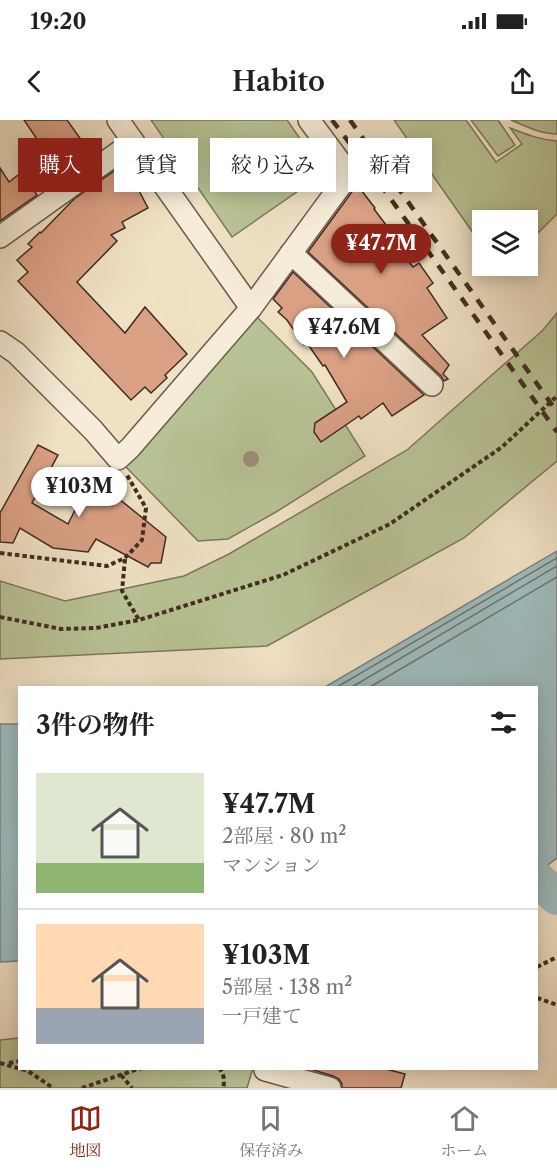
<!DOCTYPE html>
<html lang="ja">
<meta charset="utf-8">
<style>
body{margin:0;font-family:"Libre Caslon Text","Noto Serif JP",serif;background:#f2f2f2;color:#222;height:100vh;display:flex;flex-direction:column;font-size:22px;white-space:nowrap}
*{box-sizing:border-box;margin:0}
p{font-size:20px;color:#767676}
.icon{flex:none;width:33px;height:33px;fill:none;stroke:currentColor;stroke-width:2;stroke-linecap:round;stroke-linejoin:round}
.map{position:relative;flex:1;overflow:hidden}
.panel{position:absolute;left:18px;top:566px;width:520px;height:384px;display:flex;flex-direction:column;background:#fff;border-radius:0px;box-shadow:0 3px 15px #0003}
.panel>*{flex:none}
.banner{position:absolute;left:18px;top:18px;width:522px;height:54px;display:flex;gap:12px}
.fabs{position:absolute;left:472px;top:90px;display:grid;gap:12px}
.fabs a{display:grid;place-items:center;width:66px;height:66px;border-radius:0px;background:#fff;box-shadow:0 3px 15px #0003;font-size:30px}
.price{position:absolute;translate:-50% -51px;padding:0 14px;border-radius:21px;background:#fff;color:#222;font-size:20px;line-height:39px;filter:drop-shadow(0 2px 3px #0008)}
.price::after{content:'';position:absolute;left:50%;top:36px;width:18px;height:14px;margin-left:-9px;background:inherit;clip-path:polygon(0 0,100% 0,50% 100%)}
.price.current{background:#8f2418;color:#fff}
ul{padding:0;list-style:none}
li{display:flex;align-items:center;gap:18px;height:150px;padding:0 18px}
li+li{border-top:2px solid #e0e0e0}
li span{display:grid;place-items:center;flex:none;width:168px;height:120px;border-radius:0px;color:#555}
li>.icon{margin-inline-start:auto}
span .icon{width:72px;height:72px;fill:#fffc;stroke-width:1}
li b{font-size:26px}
h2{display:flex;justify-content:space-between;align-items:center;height:72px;padding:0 18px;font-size:26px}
.chip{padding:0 21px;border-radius:0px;background:#fff;box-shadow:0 3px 15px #0003;font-size:21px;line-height:54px}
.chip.current{background:#8f2418;color:#fff}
.status{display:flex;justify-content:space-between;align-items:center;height:42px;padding:0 30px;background:#fff;direction:ltr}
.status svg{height:16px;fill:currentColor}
header{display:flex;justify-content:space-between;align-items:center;height:78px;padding:0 18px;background:#fff;font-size:27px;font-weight:600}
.menu{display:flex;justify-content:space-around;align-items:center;height:84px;border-top:2px solid #e0e0e0;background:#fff;font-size:16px;color:#767676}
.menu a{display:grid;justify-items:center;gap:3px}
.menu .current{color:#8f2418}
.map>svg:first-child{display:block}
.green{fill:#b8c395;stroke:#7c785c;stroke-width:1.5}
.water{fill:#9ebbbe;stroke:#798280;stroke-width:1.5}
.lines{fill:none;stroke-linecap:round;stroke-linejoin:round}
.shore{stroke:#707470;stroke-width:1.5}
.river{stroke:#9ebbbe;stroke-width:36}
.building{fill:#daa084;stroke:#412c23;stroke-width:1.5}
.minor-casing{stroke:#6d594c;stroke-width:24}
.path{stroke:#412c23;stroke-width:4;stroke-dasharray:4.5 3;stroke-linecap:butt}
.minor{stroke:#f5ecd9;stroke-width:21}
.rail{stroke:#412c23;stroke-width:4.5;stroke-dasharray:10 10;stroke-linecap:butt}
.tree{fill:#9d8e79}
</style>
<div class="status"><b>19:20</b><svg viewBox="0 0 49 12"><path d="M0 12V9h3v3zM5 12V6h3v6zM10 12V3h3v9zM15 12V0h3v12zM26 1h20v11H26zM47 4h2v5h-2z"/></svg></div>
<header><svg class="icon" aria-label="back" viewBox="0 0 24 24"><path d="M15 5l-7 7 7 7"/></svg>Habito<svg class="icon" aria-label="share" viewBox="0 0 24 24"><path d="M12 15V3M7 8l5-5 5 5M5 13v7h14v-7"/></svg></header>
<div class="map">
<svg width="557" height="968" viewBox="0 0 557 968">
<rect width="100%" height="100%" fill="#f0e1c5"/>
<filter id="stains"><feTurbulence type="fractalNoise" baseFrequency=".00333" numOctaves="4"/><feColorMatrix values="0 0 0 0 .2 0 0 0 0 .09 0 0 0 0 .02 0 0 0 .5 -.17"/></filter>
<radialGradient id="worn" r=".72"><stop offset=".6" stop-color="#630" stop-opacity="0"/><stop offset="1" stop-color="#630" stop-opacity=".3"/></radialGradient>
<!-- green -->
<g class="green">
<polygon points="151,0 287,0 324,53 232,117"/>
<path d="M394,0H466L496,42L522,24L510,8C526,14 540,20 557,21V94L528,123V100H483V127Z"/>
<polygon points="471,0 498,0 515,25 498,36"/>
<path d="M511,0H557V14C541,14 525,6 511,0Z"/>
<polygon points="251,191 312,252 365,336 276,392 228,419 198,421 125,346"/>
<polygon points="557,193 557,341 464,418 267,526 0,539 0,461 65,481 184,456 229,434 407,330 543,210"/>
<polygon points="19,918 20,948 253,948 247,968 0,968 0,920"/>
</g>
<!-- water -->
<g class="water">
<polygon points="557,431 557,738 537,753 537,567 325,567"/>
<polygon points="0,604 20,604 19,841 0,842"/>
</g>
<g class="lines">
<!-- shore -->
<g class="shore">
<polyline points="337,567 557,438"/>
<polyline points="352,567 557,446"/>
<polyline points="370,567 557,457"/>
</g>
<!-- river -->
<polyline class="river" points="537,759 557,777"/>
</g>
<!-- building -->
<g class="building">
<polygon points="24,0 67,0 92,35 75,48 70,41 58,50 52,39 51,40"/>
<polygon points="120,47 135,68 137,67 148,88 122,102 125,108 111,115 117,121 77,162 125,213 145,187 187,234 165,255 167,258 151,273 145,267 131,280 18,161 28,152 17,140 32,127 28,124 40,112 41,113 74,79"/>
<polygon points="0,48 9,62 22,52 37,75 0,101"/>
<polygon points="358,66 375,88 374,89 389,109 386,112 413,147 419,143 433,163 427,168 447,198 422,215 449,245 443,254 448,259 444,261 441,256 308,132 354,69"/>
<polygon points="293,152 423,274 424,275 392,296 383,283 361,299 359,296 321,322 314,312 315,303 347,282 325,245 323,246 307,223 304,225 287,200 278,192 282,188 273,179"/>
<polygon points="38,325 58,335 32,383 68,404 92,357 166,417 161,443 151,443 148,447 96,419 88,432 53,428 20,408 13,423 0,422 0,393"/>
<polygon points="310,948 382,948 405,954 401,968 342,968 342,964 339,959 333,956 310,949"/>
</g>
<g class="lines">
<defs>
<g id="minor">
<polyline points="118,0 251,188"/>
<polyline points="0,117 133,22"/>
<polyline points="291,133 432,265"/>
<polyline points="0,222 16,233 93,310 118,339 130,328 251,188 349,54 309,0"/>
<polyline points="265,950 330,968"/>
</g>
</defs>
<!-- minor casing -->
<use href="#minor" class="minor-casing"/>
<!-- path -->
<g class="path">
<polyline points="0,433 107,446 125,438 142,420 146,388 127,355"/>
<polyline points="125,439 122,471 139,500"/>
<polyline points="0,497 61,509 96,508 139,500 283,455 390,404 502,327 557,276"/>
<polyline points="537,847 557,837"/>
<polyline points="537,878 557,885"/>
<polyline points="0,943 28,951 53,968"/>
<polyline points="9,943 20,941"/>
<path d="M219,948C224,953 225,961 223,968"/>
<polyline points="121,955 132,968"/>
<polyline points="82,968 138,949 144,948"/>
</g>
<!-- minor -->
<use href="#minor" class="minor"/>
<!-- rail -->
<g class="rail">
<polyline points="332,0 373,54 557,312"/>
<polyline points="350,0 557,292"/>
</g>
</g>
<!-- trees -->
<circle class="tree" cx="251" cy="339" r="8"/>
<rect width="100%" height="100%" filter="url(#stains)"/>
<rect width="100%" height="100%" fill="url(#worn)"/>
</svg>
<div class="fabs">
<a><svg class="icon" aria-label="layers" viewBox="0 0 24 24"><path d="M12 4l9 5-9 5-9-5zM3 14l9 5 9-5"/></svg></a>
</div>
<b class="price current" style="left:381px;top:155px">¥47.7M</b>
<b class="price" style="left:344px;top:239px">¥47.6M</b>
<b class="price" style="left:79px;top:398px">¥103M</b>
<div class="banner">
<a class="chip current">購入</a>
<a class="chip">賃貸</a>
<a class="chip">絞り込み</a>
<a class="chip">新着</a>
</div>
<section class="panel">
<h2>3件の物件<svg class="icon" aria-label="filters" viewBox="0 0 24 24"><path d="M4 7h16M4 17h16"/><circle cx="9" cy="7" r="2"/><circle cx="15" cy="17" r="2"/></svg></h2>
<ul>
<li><span style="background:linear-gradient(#dfe7d0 75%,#8fb573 0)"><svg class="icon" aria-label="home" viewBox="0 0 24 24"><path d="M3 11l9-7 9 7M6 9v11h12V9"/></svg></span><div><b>¥47.7M</b><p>2部屋 · 80 m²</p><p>マンション</p></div></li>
<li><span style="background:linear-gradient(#ffd9b3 70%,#9aa5b1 0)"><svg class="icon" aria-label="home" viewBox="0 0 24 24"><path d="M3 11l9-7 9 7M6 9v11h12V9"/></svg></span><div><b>¥103M</b><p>5部屋 · 138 m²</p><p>一戸建て</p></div></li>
</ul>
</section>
</div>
<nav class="menu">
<a class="current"><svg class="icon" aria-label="map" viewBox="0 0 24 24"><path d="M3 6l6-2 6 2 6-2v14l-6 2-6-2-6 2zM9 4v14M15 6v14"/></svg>地図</a>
<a><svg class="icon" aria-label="saved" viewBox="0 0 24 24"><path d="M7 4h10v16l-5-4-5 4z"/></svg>保存済み</a>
<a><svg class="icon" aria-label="home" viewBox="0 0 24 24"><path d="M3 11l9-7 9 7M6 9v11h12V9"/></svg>ホーム</a>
</nav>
